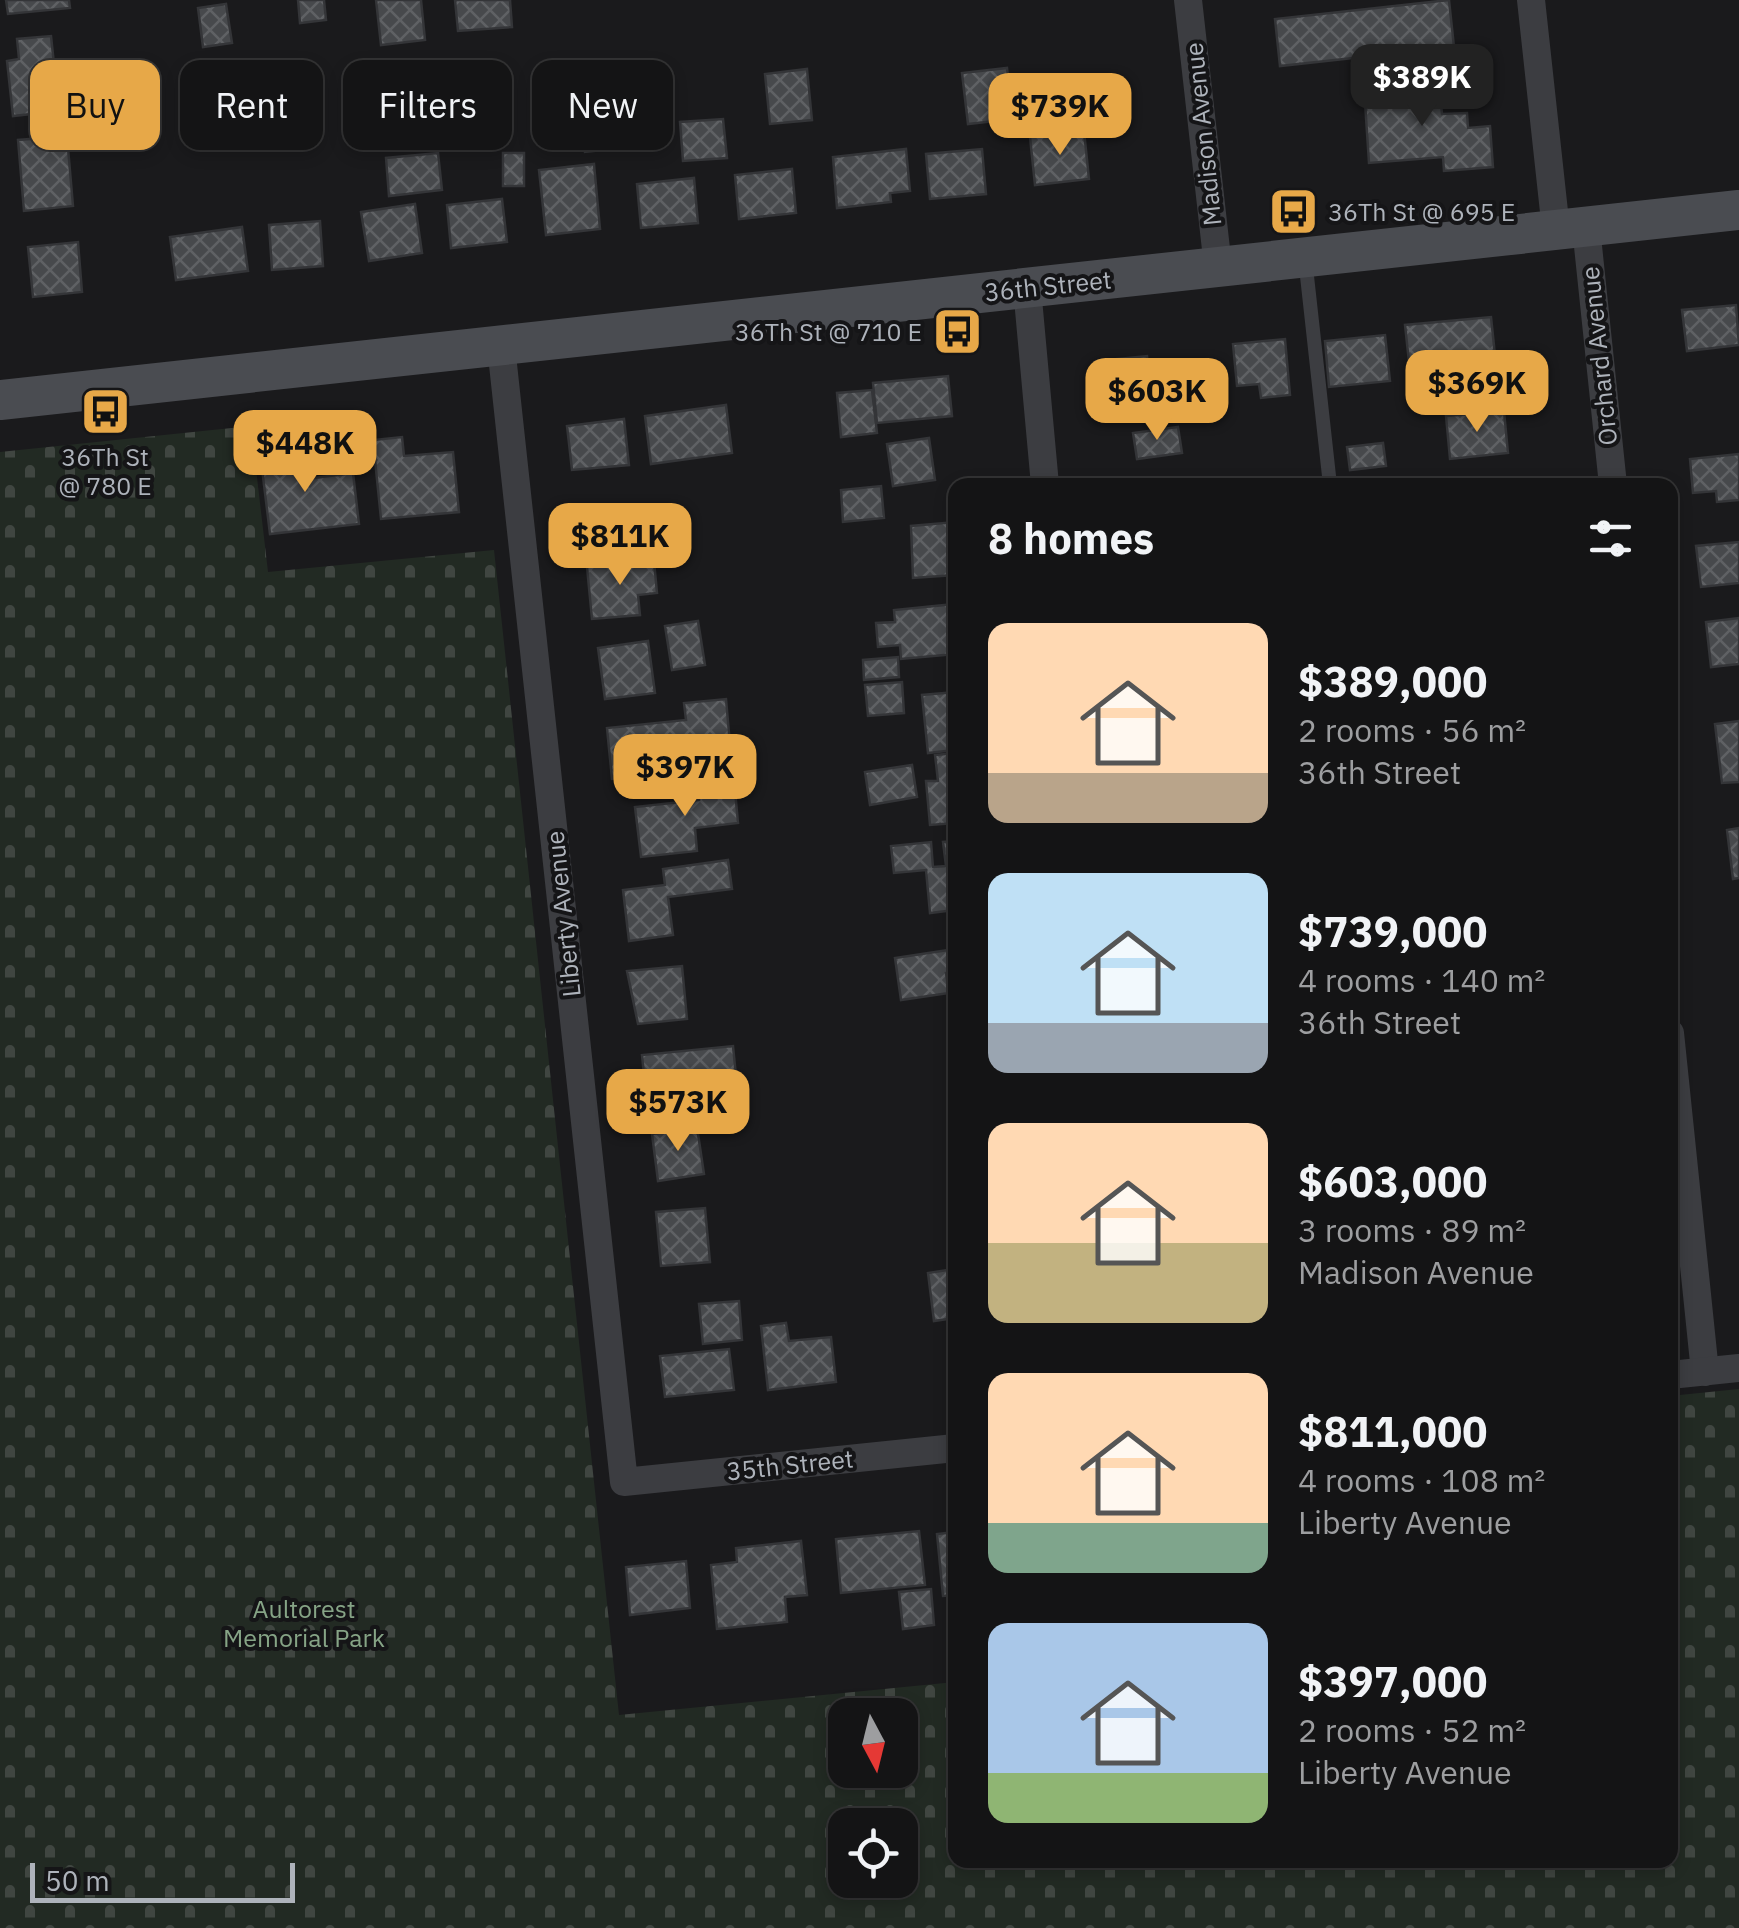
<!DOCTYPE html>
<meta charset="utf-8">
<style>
body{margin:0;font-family:"IBM Plex Sans",sans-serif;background:#212122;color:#f1f3f6;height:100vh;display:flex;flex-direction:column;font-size:38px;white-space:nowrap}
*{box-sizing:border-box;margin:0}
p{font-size:32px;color:#9d9ea0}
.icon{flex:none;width:55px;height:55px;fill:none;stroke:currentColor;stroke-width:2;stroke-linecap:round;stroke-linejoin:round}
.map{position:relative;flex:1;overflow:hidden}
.drawer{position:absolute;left:948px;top:478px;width:730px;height:1390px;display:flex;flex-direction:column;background:#141415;border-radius:20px;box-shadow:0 5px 15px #0003,0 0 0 2px #333334}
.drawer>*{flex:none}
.guide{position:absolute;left:30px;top:60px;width:768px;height:90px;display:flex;gap:20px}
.needle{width:65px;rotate:173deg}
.buttons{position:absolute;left:828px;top:1698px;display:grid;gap:20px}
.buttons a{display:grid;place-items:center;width:90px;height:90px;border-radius:20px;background:#141415;box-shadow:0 5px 15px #0003,0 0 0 2px #333334;font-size:50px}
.scale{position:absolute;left:30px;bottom:25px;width:265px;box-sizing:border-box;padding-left:10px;border:5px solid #aeb3bb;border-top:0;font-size:28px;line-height:35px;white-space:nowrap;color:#aeb3bb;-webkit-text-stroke:8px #151517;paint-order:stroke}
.price{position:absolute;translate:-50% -85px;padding:0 22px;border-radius:20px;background:#e7a848;color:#111;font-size:32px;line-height:65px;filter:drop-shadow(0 2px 5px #0008)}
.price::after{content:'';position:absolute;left:50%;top:60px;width:30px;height:22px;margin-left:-15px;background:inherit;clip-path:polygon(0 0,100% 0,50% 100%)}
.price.on{background:#222;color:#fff}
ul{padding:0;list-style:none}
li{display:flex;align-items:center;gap:30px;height:250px;padding:0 40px}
li span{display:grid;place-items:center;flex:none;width:280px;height:200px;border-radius:20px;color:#555}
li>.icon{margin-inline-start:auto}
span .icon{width:120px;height:120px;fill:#fffc;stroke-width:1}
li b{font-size:42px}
h2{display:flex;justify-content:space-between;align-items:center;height:120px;padding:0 40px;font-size:42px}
.pill{padding:0 35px;border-radius:20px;background:#141415;box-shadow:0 5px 15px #0003,0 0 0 2px #333334;font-size:35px;line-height:90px}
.pill.on{background:#e7a848;color:#111}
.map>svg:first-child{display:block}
.cemetery{fill:url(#cemetery-stones);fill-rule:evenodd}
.building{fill:url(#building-cross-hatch);stroke:#343538;stroke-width:2.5}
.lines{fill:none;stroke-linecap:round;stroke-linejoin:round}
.lane{stroke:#3c3d41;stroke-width:14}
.street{stroke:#3c3d41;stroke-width:28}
.secondary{stroke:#4a4c51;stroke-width:40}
.labels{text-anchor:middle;stroke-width:8;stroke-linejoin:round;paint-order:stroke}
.street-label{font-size:25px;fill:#aeb3bb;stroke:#151517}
.poi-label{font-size:25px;fill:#aeb3bb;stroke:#151517;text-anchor:start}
.park-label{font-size:25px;fill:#86a486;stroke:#151517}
</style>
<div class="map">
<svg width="1739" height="1928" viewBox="0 0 1739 1928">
<defs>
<pattern id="cemetery-stones" width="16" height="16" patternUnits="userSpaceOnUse" patternTransform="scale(2.5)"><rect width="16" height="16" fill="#222a23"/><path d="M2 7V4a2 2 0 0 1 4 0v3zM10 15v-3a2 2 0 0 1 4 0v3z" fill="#404641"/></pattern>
<pattern id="building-cross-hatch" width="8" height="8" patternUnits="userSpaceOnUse" patternTransform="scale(2.5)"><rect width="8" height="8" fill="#47494c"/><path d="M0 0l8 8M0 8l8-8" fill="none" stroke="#5f6164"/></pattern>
</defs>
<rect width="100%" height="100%" fill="#1a1a1c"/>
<!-- cemetery -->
<path class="cemetery" d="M251,426L268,572L494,550L619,1715L955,1682V1860H1670V1396L1739,1389V1928H0V452ZM845,1715H900V1770H845ZM845,1825H900V1880H845Z"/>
<!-- building -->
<g class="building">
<polygon points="6,0 69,0 70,8 8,14"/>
<polygon points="298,0 324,0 326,20 300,23"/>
<polygon points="376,0 421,0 425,40 381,45"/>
<polygon points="455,0 510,0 512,27 458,31"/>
<polygon points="1449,0 1454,47 1280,66 1275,19"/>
<polygon points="226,4 232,43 203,47 198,8"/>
<polygon points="51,36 59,111 13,116 7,61 19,59 17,39"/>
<polygon points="1007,68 1013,119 968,124 962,73"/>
<polygon points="807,69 812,120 770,124 765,74"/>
<polygon points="1439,82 1442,114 1467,113 1468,128 1490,126 1493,167 1444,171 1443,157 1369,163 1364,87"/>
<polygon points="618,99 623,148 585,152 580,104"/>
<polygon points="723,119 727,158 683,161 680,122"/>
<polygon points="1084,131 1089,179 1035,185 1030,137"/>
<polygon points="67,136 73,206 24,211 18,140"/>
<polygon points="906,149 910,191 890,193 891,202 837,208 833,157"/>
<polygon points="982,149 986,194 930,199 926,154"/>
<polygon points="438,153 442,190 389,196 386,158"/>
<rect x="503" y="153" width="21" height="33"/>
<polygon points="594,164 600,229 546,235 539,170"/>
<polygon points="792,169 796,213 739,219 735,175"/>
<polygon points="694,178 698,223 641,228 637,184"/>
<polygon points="502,199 507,242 451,248 447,205"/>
<polygon points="415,204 422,253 369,261 361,212"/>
<polygon points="320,221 323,266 272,270 269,225"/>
<polygon points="242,227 248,271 176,280 170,237"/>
<polygon points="78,242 82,292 33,297 28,247"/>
<polygon points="1736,305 1739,345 1687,351 1682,310"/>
<polygon points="1491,317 1496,365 1440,371 1440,378 1411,381 1405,325"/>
<polygon points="1385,335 1390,381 1329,387 1325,341"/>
<polygon points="1285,339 1290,395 1261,398 1259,384 1237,386 1233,344"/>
<polygon points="1147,356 1151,396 1100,400 1096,361"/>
<polygon points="948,376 952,416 877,423 873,383"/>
<polygon points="872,390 877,433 841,437 837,393"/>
<polygon points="726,405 732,453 651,464 645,416"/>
<polygon points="1504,411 1508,453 1450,459 1446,416"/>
<polygon points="624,419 629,465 572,470 567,426"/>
<polygon points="1178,427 1182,453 1137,459 1133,433"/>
<polygon points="402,437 404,456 453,452 459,512 381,519 373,440"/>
<polygon points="929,438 935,480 893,486 887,444"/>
<polygon points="1383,443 1386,466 1350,470 1347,447"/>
<polygon points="303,446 306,479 353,473 359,524 270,534 260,452"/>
<polygon points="1739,454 1739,500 1717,502 1716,491 1693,493 1690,459"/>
<polygon points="1510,481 1511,485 1464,485"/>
<polygon points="881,486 884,518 843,522 841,490"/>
<polygon points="955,522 955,575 913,578 911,526"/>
<polygon points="1739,542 1739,583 1701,587 1696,546"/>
<polygon points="654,561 657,593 638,595 640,615 592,619 587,567"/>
<polygon points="955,604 955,654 901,659 900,645 878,647 876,623 895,622 894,610"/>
<polygon points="1739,618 1739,664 1711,667 1706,622"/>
<polygon points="698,621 705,665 672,670 665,626"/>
<polygon points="648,641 655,693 605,699 598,648"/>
<polygon points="898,657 899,677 864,680 863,660"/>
<polygon points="902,682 904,713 868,716 865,685"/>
<polygon points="955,692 955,750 928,753 922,695"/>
<polygon points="726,699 730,744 685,748 688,771 612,779 607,728 686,720 684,703"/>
<polygon points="1739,721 1739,782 1722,783 1715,724"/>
<polygon points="955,753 955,823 930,825 926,781 938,781 935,755"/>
<polygon points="912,765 917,797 870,805 865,772"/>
<polygon points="734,779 738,823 695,828 697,851 641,857 635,807 699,800 698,783"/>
<polygon points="1739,828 1739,878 1733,879 1727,830"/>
<polygon points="955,841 955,910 930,913 926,870 894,873 891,846 931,842 933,867 946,866 943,842"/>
<polygon points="728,860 732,889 668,897 673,935 629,941 623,890 665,885 663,869"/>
<polygon points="955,949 955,972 946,973 949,993 901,1000 895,958"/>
<polygon points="682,966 687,1019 638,1024 627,971"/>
<polygon points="733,1046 738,1096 647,1105 642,1055"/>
<polygon points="697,1127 704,1174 658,1181 652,1134"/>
<polygon points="705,1208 710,1262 661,1266 656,1212"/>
<polygon points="953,1256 955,1256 955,1318 934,1321 928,1273 954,1269"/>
<polygon points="739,1301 742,1340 703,1344 699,1304"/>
<polygon points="786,1323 789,1341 831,1337 836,1382 768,1390 761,1326"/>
<polygon points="729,1349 734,1390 665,1397 660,1356"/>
<polygon points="919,1531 925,1585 841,1593 836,1539"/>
<polygon points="955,1532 955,1595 943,1596 937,1534"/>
<polygon points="801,1541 807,1595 785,1597 787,1622 717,1629 711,1565 737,1562 736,1548"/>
<polygon points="686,1561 690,1608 630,1615 626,1567"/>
<polygon points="931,1589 934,1625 903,1629 899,1592"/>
</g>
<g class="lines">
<!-- lane -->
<polyline class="lane" points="1305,258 1330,485"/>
<!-- street -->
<g class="street">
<polyline points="1188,0 1218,267"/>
<polyline points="1531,0 1556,230"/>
<polyline points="1586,227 1613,485"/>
<polyline points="1027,288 1045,485"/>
<polyline points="501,346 624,1482 955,1448"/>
<polyline points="1670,1033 1705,1372"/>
<polyline points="1670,1375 1739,1368"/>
</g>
<!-- secondary -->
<polyline class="secondary" points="0,400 1739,210"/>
</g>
<!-- icons -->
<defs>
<symbol id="bus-square" viewBox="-11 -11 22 22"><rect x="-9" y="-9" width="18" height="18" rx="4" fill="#e7a848" stroke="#151517"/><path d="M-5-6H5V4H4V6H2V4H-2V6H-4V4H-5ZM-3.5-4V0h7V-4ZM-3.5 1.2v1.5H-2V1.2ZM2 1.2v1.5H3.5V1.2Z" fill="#111"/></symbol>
</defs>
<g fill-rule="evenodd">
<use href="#bus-square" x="1266" y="184" width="55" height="55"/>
<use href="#bus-square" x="930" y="304" width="55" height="55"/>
<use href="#bus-square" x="78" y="384" width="55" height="55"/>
</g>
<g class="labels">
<!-- street labels -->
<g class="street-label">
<text transform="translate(1203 134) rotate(-96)" y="9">Madison Avenue</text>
<text transform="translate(1048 286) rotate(-6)" y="9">36th Street</text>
<text transform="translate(1599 356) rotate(-96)" y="9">Orchard Avenue</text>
<text transform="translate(563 914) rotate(-96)" y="9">Liberty Avenue</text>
<text transform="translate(790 1465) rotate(-6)" y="9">35th Street</text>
</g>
<!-- poi labels -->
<g class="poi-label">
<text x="1328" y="221">36Th St @ 695 E</text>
<text x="922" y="341" text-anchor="end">36Th St @ 710 E</text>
<text x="105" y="466" text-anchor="middle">36Th St<tspan x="105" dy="29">@ 780 E</tspan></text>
</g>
<!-- park labels -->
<g class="park-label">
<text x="304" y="1618">Aultorest<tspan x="304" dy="29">Memorial Park</tspan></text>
</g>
</g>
</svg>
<div class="buttons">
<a><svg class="needle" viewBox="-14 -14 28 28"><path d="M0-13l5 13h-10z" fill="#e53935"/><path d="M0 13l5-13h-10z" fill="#9d9ea0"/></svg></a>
<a><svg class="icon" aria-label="locate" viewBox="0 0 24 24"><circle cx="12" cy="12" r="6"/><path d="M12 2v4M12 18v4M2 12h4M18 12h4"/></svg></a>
</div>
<div class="scale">50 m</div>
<b class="price on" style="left:1422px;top:129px">$389K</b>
<b class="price" style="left:1060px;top:158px">$739K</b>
<b class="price" style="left:1477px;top:435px">$369K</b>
<b class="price" style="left:1157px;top:443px">$603K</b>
<b class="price" style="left:305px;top:495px">$448K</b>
<b class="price" style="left:620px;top:588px">$811K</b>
<b class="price" style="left:685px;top:819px">$397K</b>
<b class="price" style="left:678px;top:1154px">$573K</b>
<div class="guide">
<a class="pill on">Buy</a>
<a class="pill">Rent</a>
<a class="pill">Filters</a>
<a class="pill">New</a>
</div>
<section class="drawer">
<h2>8 homes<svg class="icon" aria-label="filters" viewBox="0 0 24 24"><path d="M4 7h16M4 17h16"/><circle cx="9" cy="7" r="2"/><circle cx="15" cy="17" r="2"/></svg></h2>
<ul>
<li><span style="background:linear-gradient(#ffd9b3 75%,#b9a48a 0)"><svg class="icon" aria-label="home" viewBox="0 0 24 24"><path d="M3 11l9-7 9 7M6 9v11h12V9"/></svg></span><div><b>$389,000</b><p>2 rooms · 56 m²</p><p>36th Street</p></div></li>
<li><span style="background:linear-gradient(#bfe0f5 75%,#9aa5b1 0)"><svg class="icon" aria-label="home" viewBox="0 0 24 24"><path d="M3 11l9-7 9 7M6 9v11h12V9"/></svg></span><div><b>$739,000</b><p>4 rooms · 140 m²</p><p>36th Street</p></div></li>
<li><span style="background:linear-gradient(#ffd9b3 60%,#c2b280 0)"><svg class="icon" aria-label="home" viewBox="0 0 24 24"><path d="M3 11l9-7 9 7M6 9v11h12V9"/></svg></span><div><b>$603,000</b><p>3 rooms · 89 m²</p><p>Madison Avenue</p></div></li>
<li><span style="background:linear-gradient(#ffd9b3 75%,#7fa58c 0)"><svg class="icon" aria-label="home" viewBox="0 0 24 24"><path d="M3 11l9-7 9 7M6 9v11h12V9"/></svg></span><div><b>$811,000</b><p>4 rooms · 108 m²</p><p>Liberty Avenue</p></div></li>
<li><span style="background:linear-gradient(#a9c7e8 75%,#8fb573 0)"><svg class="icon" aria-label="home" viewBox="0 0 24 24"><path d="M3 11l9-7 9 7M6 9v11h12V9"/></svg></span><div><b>$397,000</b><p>2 rooms · 52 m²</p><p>Liberty Avenue</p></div></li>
</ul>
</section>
</div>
